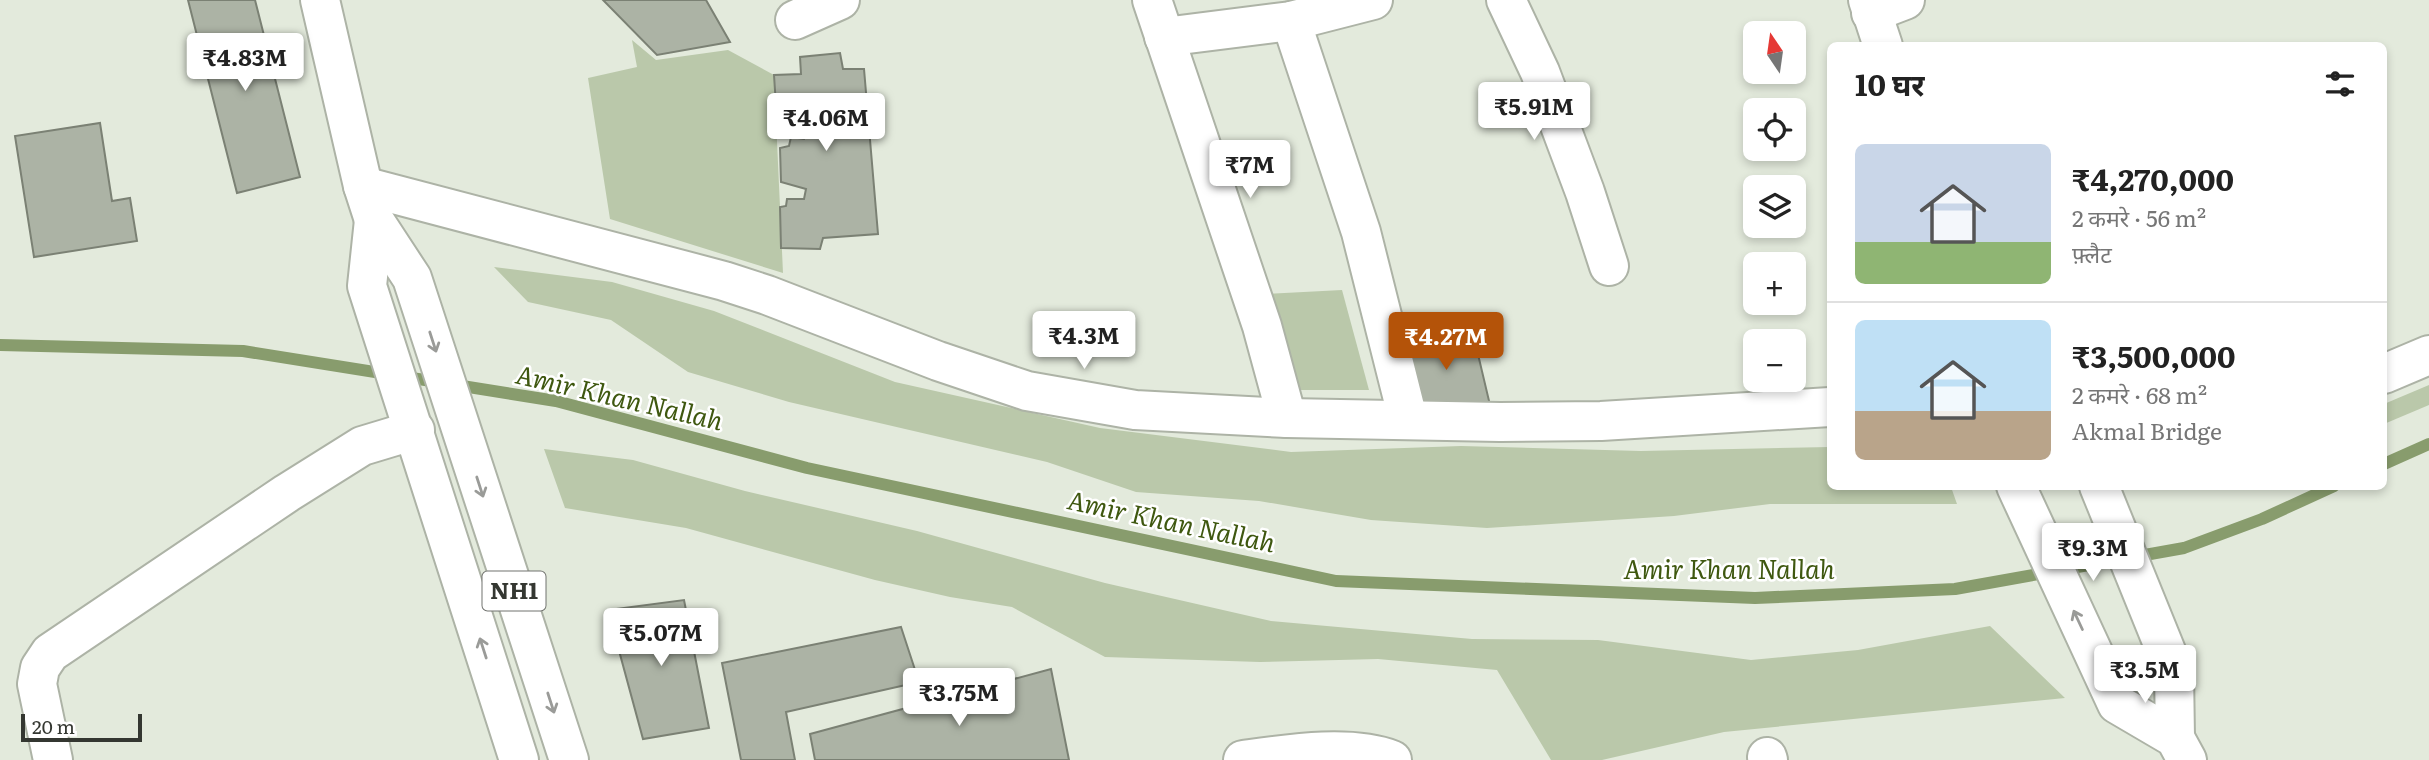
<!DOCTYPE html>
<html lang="hi">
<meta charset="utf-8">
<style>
body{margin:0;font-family:Literata,"Noto Sans Devanagari",serif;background:#f6f6f6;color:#222;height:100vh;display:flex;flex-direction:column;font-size:26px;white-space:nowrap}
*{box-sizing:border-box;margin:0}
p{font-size:23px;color:#767676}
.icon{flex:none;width:38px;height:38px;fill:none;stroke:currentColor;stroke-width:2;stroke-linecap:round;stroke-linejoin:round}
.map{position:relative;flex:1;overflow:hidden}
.side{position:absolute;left:1827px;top:42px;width:560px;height:448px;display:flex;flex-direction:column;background:#fff;border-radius:10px;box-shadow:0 4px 10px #0003}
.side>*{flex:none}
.needle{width:46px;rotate:347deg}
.buttons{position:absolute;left:1743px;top:21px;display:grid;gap:14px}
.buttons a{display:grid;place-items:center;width:63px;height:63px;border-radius:10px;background:#fff;box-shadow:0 4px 10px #0003;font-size:35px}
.scale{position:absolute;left:21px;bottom:18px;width:121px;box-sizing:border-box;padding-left:7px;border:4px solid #343731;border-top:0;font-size:19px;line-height:24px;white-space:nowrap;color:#343731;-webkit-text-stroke:5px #fff;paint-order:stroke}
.price{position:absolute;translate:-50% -60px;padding:0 16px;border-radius:7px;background:#fff;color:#222;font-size:23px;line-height:46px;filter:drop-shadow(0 2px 4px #0008)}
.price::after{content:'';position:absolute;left:50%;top:42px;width:21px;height:16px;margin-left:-10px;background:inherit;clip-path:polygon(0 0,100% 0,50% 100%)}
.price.on{background:#b45309;color:#fff}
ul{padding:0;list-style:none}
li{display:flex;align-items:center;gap:21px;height:175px;padding:0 28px}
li+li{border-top:2px solid #e0e0e0}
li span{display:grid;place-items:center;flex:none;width:196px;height:140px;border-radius:10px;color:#555}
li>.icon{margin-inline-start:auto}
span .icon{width:84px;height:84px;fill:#fffc;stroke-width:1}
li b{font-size:30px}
h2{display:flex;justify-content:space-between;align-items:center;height:84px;padding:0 28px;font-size:30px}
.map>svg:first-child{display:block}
.green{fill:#bac8aa}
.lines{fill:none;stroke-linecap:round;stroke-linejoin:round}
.stream{stroke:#889c6d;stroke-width:12}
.building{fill:#acb3a5;stroke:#7b8174;stroke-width:2}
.minor-casing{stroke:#adb3a6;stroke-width:42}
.highway-casing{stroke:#adb3a6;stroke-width:42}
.minor{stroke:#fff;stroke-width:38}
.highway{stroke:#fff;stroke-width:38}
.oneway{stroke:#9a9b98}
.labels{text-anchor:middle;stroke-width:5;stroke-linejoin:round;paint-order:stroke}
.shield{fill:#fff;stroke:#71736f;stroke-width:2}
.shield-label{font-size:23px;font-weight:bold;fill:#343731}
.water-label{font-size:26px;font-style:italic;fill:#3f5810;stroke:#fff}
</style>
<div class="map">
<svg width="2429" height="760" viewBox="0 0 2429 760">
<rect width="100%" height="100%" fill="#e3eadc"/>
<!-- green -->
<g class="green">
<polygon points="632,40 656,60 728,50 774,75 783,273 610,219 588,78 637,67"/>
<polygon points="494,267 612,282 714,311 895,382 1100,428 1291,452 1461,446 1641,451 1830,447 1830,486 1951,487 1957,504 1770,504 1674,516 1487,528 1371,520 1259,501 1136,492 1047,462 789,402 688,372 611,320 528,302"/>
<polygon points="1342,290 1369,390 1289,390 1264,294"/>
<polygon points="2429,385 2429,405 2384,424 2384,404"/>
<polygon points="544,449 633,460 745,491 917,531 1105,583 1271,621 1472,639 1598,640 1751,660 1858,650 1990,626 2065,698 1724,732 1602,760 1551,760 1497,670 1378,659 1260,662 1105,657 1012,607 950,597 875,580 686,528 565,508"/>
</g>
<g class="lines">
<!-- stream -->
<g class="stream">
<polyline points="0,345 243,351 556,401 807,468 1336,581 1755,598 1955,589 2184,548 2262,519 2334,486"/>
<polyline points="2384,464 2429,444"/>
</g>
</g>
<!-- building -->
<g class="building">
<polygon points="188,0 255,0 300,177 237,193"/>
<polygon points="603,0 706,0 730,42 657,55"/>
<polygon points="840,53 843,69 864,69 878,234 823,238 820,249 781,248 780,207 786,206 787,199 804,199 806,189 781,182 780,148 789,146 791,137 804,139 806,134 787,122 777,121 774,75 801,74 800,57"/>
<polygon points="100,123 112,201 130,198 137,241 34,257 15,136"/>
<polygon points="1472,329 1490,405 1416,412 1402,342"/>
<polygon points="684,600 709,728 643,739 608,610"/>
<polygon points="901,627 919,682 786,712 795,760 741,760 722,663"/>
<polygon points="1051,669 1069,760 815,760 810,734"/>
</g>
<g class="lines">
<defs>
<g id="minor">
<polyline points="1152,0 1262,326 1287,418"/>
<polyline points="1506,0 1540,72 1585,192 1609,266"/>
<polyline points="1868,0 1883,46"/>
<polyline points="1871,13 1905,0"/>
<polyline points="795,20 840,0"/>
<polyline points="1291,21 1361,232 1408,419"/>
<polyline points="1164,37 1291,21 1373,0"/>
<polyline points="363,186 724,281 767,295 938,361 1027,391 1135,410 1287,418 1500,422 1601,421 1830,407"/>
<polyline points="2384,374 2429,355"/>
<polyline points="2016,486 2117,704 2175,738 2187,760"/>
<polyline points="2099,486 2174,671 2175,738"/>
<polyline points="1767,757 1768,760"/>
<polyline points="53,760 37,684 40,668 50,653 287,493 362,446 415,430"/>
<path d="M1243,760C1287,754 1351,744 1392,760"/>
</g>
<g id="highway">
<polyline points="320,0 363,186 374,220 412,278 569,760"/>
<polyline points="374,220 367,286 519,760"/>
</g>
</defs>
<!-- minor casing -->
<use href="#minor" class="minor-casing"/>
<!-- highway casing -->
<use href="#highway" class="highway-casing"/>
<!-- minor -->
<use href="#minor" class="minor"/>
<!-- highway -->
<use href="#highway" class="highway"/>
</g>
<!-- one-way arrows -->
<defs><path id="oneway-shaft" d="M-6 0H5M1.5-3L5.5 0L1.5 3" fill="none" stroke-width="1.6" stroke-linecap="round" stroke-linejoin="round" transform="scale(1.75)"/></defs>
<g class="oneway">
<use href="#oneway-shaft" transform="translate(433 342) rotate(72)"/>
<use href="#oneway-shaft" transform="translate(480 487) rotate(72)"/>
<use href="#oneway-shaft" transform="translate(2078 620) rotate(-115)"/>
<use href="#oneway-shaft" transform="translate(483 648) rotate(-108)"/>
<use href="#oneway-shaft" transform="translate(551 703) rotate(72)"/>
</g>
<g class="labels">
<!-- shield labels -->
<rect class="shield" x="482.5" y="571.5" width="63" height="39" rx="5"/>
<g class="shield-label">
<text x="514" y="599">NH1</text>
</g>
<!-- water labels -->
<g class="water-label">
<text transform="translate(619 398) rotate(13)" y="9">Amir Khan Nallah</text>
<text transform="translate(1171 522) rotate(12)" y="9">Amir Khan Nallah</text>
<text x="1729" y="579">Amir Khan Nallah</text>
</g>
</g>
</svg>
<div class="buttons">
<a><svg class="needle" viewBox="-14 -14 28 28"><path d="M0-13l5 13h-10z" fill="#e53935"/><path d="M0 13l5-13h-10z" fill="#767676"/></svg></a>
<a><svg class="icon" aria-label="locate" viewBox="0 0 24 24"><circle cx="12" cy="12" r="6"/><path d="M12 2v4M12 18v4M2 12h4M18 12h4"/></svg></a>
<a><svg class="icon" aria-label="layers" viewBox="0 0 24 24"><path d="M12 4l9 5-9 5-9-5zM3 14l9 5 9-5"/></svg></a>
<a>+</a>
<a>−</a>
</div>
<div class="scale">20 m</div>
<b class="price" style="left:245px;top:93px">₹4.83M</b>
<b class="price" style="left:1534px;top:142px">₹5.91M</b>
<b class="price" style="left:826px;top:153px">₹4.06M</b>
<b class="price" style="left:1250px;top:200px">₹7M</b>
<b class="price" style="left:1084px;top:371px">₹4.3M</b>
<b class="price on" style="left:1446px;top:372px">₹4.27M</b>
<b class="price" style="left:2093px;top:583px">₹9.3M</b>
<b class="price" style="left:661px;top:668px">₹5.07M</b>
<b class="price" style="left:2145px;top:705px">₹3.5M</b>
<b class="price" style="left:959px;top:728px">₹3.75M</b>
<section class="side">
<h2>10 घर<svg class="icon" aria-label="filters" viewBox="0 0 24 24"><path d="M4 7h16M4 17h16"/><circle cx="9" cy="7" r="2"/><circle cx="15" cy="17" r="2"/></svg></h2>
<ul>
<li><span style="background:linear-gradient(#c9d6e8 70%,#8fb573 0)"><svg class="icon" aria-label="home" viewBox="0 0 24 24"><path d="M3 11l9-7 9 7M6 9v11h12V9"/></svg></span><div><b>₹4,270,000</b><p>2 कमरे · 56 m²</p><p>फ़्लैट</p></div></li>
<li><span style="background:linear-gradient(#bfe0f5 65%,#b9a48a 0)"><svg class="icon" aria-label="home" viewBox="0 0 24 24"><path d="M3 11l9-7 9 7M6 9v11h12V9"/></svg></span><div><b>₹3,500,000</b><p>2 कमरे · 68 m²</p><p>Akmal Bridge</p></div></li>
</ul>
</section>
</div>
